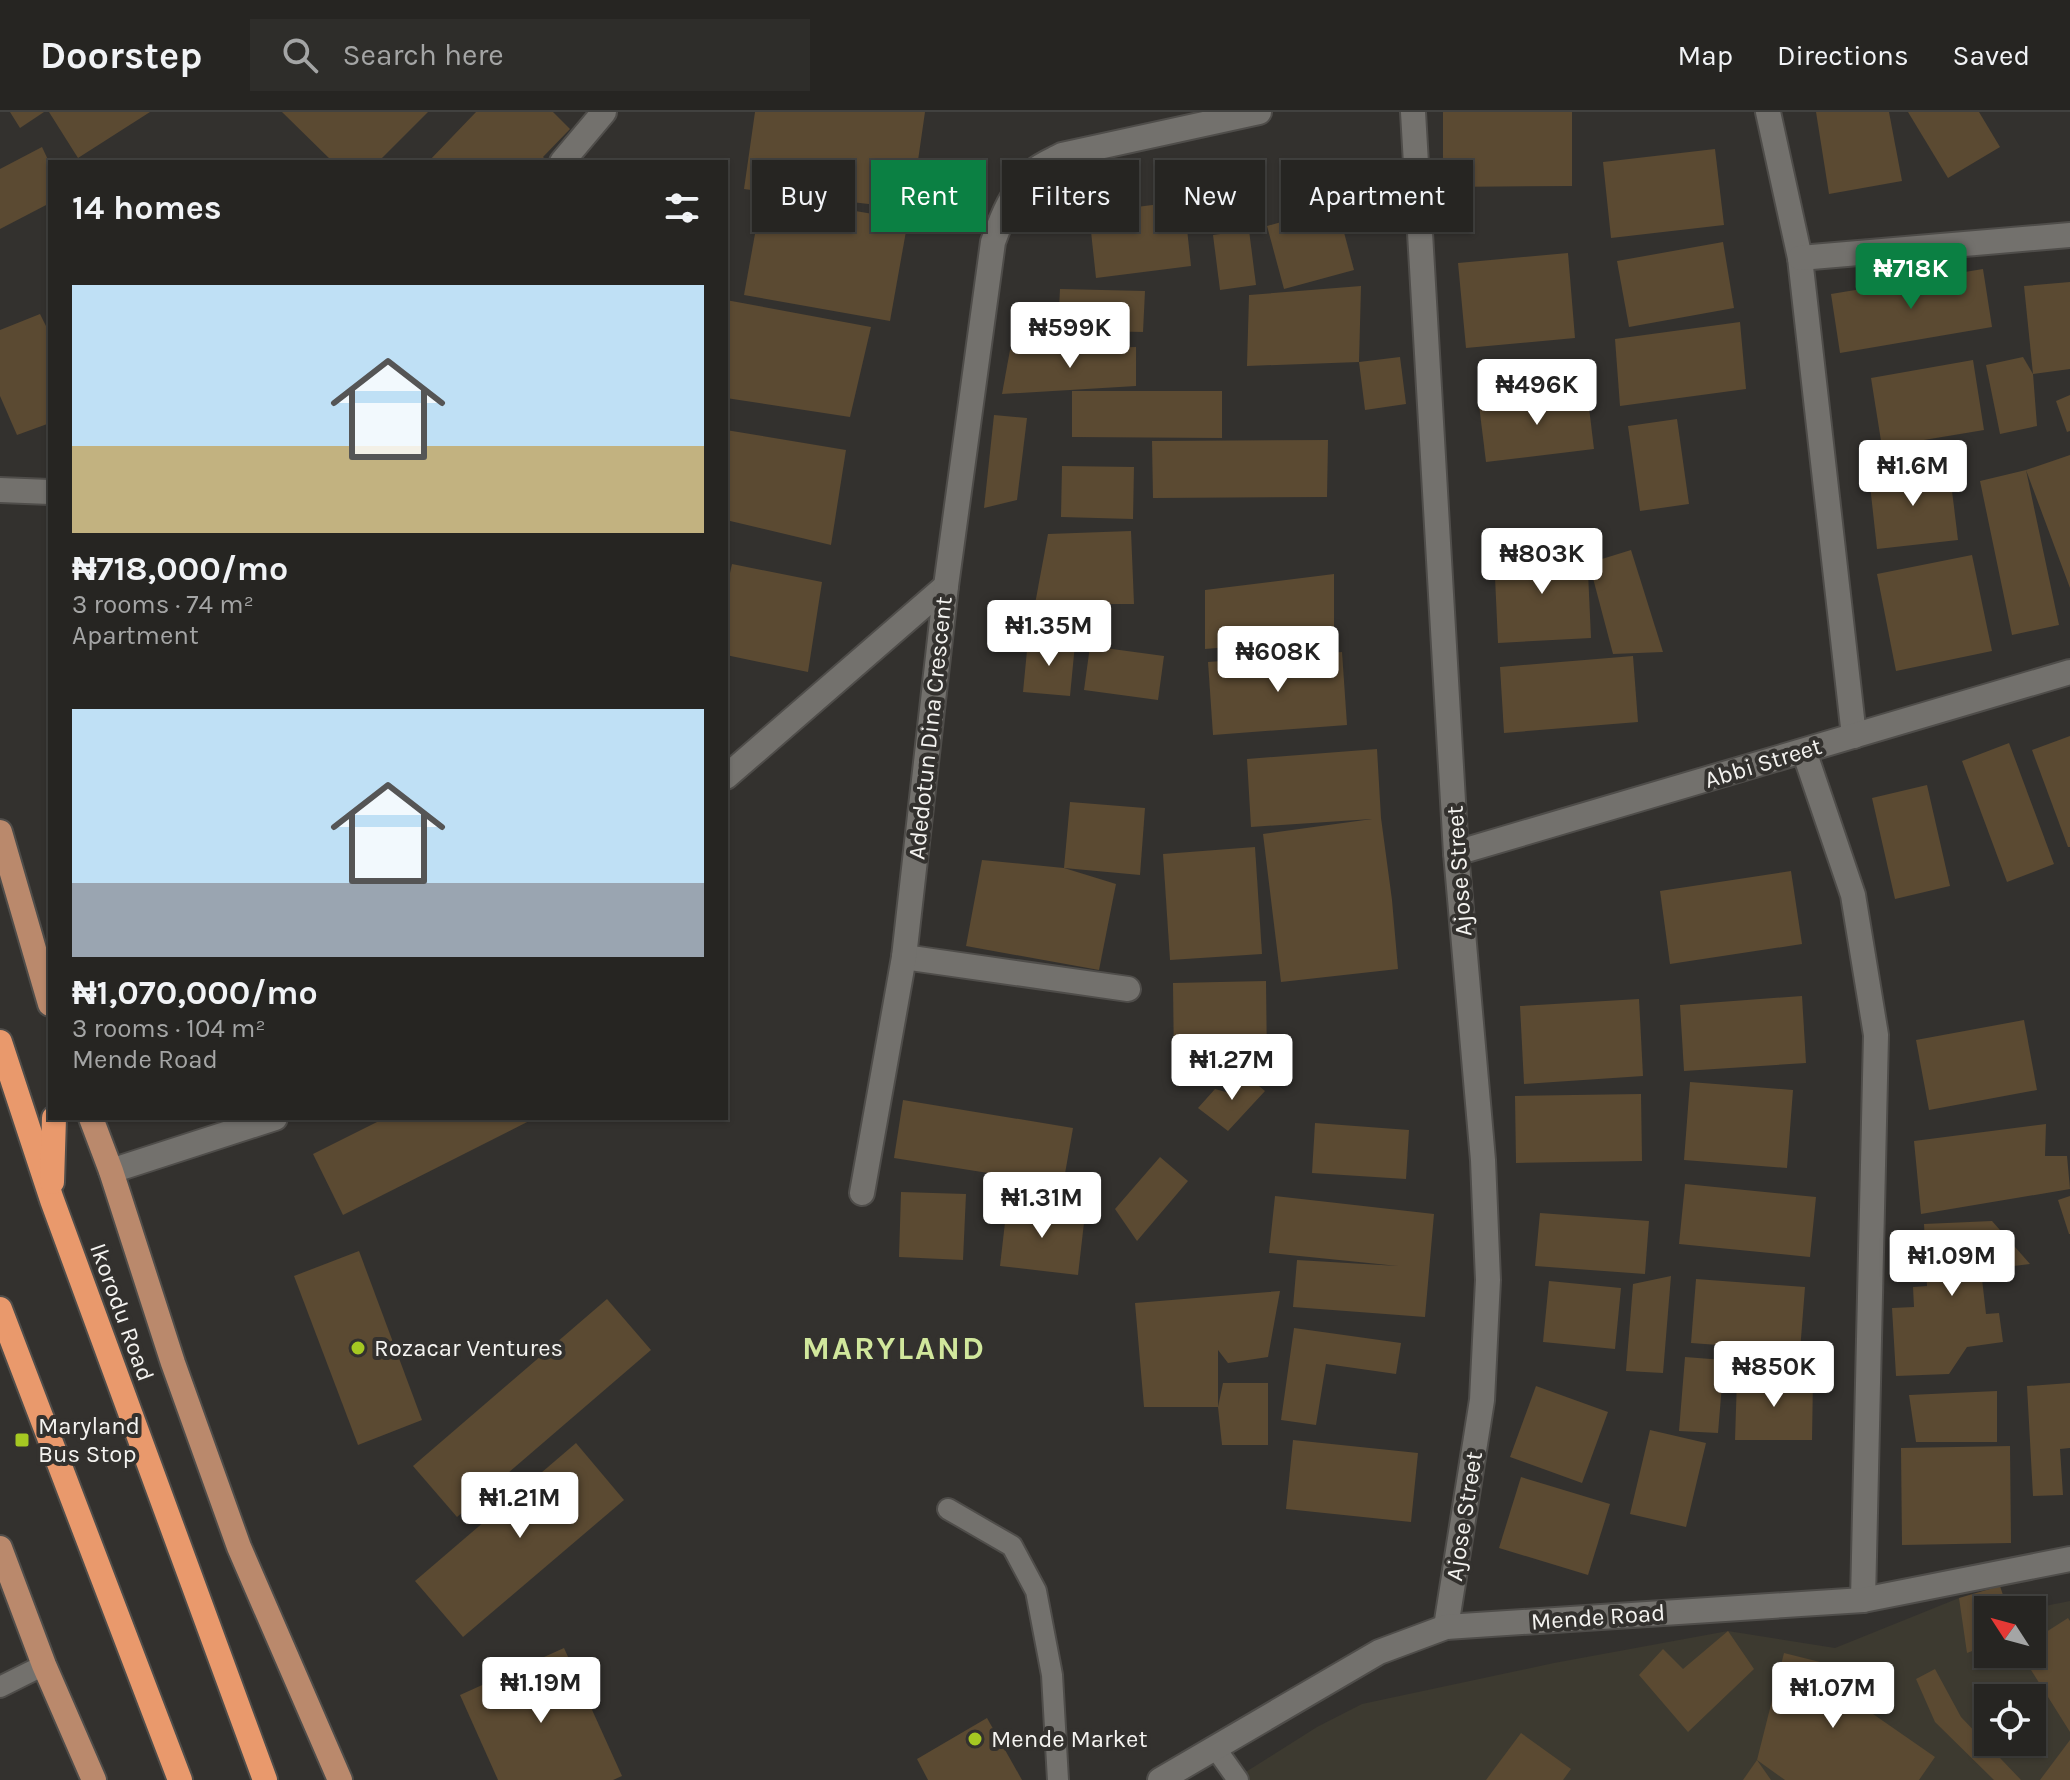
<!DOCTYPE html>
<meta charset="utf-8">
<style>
body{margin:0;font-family:Karla,sans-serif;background:#2e2d2a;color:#f1f3f6;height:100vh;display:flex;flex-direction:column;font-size:30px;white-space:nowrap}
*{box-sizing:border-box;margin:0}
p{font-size:26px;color:#a4a5a5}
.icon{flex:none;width:44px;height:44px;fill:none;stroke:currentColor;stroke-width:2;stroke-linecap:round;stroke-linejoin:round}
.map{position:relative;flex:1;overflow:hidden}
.panel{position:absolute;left:48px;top:48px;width:680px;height:960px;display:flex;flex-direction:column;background:#262522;border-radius:0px;box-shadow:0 2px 6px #0004,0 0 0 2px #424240}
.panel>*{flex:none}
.banner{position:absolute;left:752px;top:48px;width:760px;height:72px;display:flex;gap:16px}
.needle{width:52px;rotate:306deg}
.controls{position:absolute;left:1974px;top:1484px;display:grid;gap:16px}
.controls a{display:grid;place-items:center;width:72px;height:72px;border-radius:0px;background:#262522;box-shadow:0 2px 6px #0004,0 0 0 2px #424240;font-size:40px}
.price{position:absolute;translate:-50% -68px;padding:0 18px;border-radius:8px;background:#fff;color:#222;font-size:26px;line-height:52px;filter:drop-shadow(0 2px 4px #0008)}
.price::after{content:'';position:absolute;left:50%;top:48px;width:24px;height:18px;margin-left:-12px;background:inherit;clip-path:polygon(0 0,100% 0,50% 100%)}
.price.current{background:#0b8043;color:#fff}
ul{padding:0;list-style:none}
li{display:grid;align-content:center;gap:16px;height:424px;padding:0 24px}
li span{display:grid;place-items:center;height:248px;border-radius:0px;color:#555}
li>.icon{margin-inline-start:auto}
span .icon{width:144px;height:144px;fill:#fffc;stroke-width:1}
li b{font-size:34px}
h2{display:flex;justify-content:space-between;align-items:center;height:96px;padding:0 24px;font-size:34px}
.pill{padding:0 28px;border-radius:0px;background:#262522;box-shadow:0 2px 6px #0004,0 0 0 2px #424240;font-size:28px;line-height:72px}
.pill.current{background:#0b8043;color:#fff}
header{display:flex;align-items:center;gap:48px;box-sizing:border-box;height:112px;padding:0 40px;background:#262522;border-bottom:2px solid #424240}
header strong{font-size:38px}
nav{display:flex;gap:44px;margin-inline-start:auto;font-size:28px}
.search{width:560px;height:72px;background:#2e2d2a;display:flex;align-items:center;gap:20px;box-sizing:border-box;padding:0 28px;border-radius:0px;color:#a4a5a5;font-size:30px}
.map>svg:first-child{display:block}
.built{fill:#3d3a30;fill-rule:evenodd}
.building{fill:#5b4a32}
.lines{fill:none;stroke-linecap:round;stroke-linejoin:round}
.lane-casing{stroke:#4f4d4a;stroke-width:24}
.street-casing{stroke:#4f4d4a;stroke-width:28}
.primary-casing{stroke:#4f4d4a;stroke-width:28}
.highway-casing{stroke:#4f4d4a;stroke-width:28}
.lane{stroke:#73716d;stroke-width:20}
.street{stroke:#73716d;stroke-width:24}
.primary{stroke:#ba896c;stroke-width:24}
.highway{stroke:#e9996c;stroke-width:24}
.poi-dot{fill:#a5c822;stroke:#33312e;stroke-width:3}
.labels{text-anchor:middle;stroke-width:8;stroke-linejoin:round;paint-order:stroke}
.street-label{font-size:24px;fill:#f4f3f0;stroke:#33312e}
.poi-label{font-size:24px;fill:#f4f3f0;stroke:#33312e;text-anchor:start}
.district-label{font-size:32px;font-weight:bold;letter-spacing:2px;fill:#d1e79c;stroke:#33312e}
</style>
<header>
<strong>Doorstep</strong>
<div class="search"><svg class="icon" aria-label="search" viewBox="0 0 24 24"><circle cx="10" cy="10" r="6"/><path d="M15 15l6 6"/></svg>Search here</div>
<nav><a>Map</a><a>Directions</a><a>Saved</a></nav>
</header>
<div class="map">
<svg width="2070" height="1668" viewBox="0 0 2070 1668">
<rect width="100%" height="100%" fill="#33312e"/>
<!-- built -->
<path class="built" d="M1959,1486L2006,1498H1988V1542H2032V1498H2024L2070,1489V1668H1233L1317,1615L1362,1592L1554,1551L1728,1519L1835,1536ZM1988,1586H2032V1630H1988Z"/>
<!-- building -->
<g class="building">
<polygon points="10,0 44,0 20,16"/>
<polygon points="49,0 150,0 78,46"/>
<polygon points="282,0 428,0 378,50 333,50"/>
<polygon points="476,0 553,0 570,17 543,45 548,50 428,50"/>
<polygon points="755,0 925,0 911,97 843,89 845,75 828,73 826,88 744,77"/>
<polygon points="1443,0 1572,0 1572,74 1443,75"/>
<polygon points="1816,0 1889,0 1902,69 1829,82"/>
<polygon points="1908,0 1979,0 2000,35 1948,66"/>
<polygon points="42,35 50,52 50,91 0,117 0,57"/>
<polygon points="1715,37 1724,113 1611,126 1603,50"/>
<polygon points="762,83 908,108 890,209 744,183"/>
<polygon points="1184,89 1191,154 1096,166 1089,101"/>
<polygon points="1337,94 1354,158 1284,177 1267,114"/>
<polygon points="1249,118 1256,173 1220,178 1213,123"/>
<polygon points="1723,130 1734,196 1629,215 1617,149"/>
<polygon points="1568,141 1575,226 1466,236 1458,151"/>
<polygon points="1983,157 1992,215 1840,241 1831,182"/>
<polygon points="2070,170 2070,257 2033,262 2024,174"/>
<polygon points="1361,174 1359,250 1247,254 1249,183"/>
<polygon points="1060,177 1145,179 1143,220 1058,218"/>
<polygon points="726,188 871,215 850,305 726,286"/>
<polygon points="40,202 50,222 50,311 17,323 0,284 0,218"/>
<polygon points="1740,210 1746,277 1620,294 1615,227"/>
<polygon points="1136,235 1136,274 1002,282 1010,238"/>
<polygon points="1400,245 1406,292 1365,298 1359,250"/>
<polygon points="2023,245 2033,262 2037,314 2000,322 1986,253"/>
<polygon points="1973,248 1984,318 1882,335 1871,266"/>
<polygon points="1072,279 1222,279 1222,326 1072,325"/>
<polygon points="1587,279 1594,337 1486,350 1479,293"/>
<polygon points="2070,283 2070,319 2067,320 2056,289"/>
<polygon points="994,303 1027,306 1017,388 984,396"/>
<polygon points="1677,307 1689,392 1640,399 1628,314"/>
<polygon points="726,318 846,338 831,433 726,408"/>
<polygon points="1328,328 1327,385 1153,386 1152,329"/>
<polygon points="2070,343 2070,476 2026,358 2059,513 2012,523 1980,369 2026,358"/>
<polygon points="1062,354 1134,355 1133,407 1061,405"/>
<polygon points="1949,354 1958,428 1877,437 1869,364"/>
<polygon points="1131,419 1134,492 1035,492 1048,422"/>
<polygon points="1587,438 1591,526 1498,531 1494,443"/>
<polygon points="1631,438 1663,540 1613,542 1589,451"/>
<polygon points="1972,443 1992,539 1896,559 1877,462"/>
<polygon points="732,452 822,470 808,560 726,543 726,479"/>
<polygon points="1334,462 1334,526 1205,537 1205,478"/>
<polygon points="1028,528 1075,532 1070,584 1023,580"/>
<polygon points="1090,534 1164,544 1158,588 1084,578"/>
<polygon points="1342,540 1347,613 1213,623 1208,550"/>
<polygon points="1633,544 1638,610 1504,621 1500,555"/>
<polygon points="2070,624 2070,735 2068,735 2032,638"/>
<polygon points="2009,631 2054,752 2007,770 1962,649"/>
<polygon points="1377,637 1381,706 1392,788 1398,857 1281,870 1263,722 1372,707 1251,715 1247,647"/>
<polygon points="1927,673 1950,774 1895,787 1872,686"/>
<polygon points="1070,690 1145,696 1140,763 1064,756"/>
<polygon points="1255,735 1262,842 1170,848 1163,742"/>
<polygon points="982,748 1064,756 1116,772 1099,858 966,834"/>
<polygon points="1791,759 1802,832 1670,852 1660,779"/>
<polygon points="1266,869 1267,953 1174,955 1173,871"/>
<polygon points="1802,884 1806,951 1684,959 1680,893"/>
<polygon points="1639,887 1643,964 1524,972 1520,894"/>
<polygon points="2024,908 2037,978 1929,998 1916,928"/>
<polygon points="1242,960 1265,979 1228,1019 1198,996 1215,977 1226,980 1235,975 1234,968"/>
<polygon points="1690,970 1793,978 1787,1056 1684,1048"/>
<polygon points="1641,982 1642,1049 1516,1051 1515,984"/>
<polygon points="903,988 1073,1016 1063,1073 894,1046"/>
<polygon points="385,1006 535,1006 343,1103 313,1042"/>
<polygon points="1315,1011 1409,1018 1406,1067 1312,1061"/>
<polygon points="2046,1012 2045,1044 2067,1044 2070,1077 1921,1102 1914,1029"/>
<polygon points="1160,1045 1188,1069 1137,1129 1115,1097"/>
<polygon points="1685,1072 1816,1085 1810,1145 1679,1132"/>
<polygon points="901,1080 966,1082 963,1148 899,1145"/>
<polygon points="1275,1084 1434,1102 1425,1205 1293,1195 1297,1148 1398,1154 1269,1141"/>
<polygon points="2070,1084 2070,1122 2069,1122 2058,1088"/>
<polygon points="1007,1093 1085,1102 1078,1163 1000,1154"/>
<polygon points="1540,1101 1649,1109 1645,1162 1535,1154"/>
<polygon points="1992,1109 2030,1152 1981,1158 1986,1202 1999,1201 2003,1230 1967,1235 1949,1262 1896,1264 1892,1196 1914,1195 1913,1175 1927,1174 1924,1112"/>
<polygon points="359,1139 422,1308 358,1333 294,1164"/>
<polygon points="1671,1164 1663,1261 1626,1259 1633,1172"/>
<polygon points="1696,1167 1805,1175 1800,1239 1691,1231"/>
<polygon points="1549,1169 1621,1176 1615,1237 1543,1230"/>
<polygon points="1280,1179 1268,1245 1228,1251 1218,1238 1218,1295 1144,1295 1135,1191"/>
<polygon points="607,1187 651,1238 457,1405 413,1354"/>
<polygon points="1294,1216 1401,1231 1396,1262 1326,1252 1316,1313 1281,1308"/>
<polygon points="1685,1245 1724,1248 1718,1321 1679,1319"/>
<polygon points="1737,1266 1813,1267 1812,1328 1735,1328"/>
<polygon points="1223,1271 1268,1271 1268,1333 1222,1333 1218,1295"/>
<polygon points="2070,1271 2070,1336 2060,1337 2063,1383 2033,1384 2027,1274"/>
<polygon points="1536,1274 1608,1300 1582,1371 1510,1345"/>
<polygon points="1997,1279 1997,1330 1916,1330 1909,1283"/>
<polygon points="1650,1318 1706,1331 1686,1415 1630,1402"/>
<polygon points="1293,1328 1418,1341 1411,1410 1286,1397"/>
<polygon points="576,1331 624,1388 463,1525 415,1469"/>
<polygon points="2010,1334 2011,1431 1902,1433 1901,1336"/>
<polygon points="1521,1365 1610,1392 1588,1463 1499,1436"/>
<polygon points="2000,1474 2008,1498 1988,1498 1988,1533 1967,1541 1959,1486"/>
<polygon points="2068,1506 2070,1509 2070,1620 2021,1542 2032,1542 2032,1529"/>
<polygon points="1728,1519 1754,1557 1688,1620 1639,1563 1663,1537 1683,1557"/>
<polygon points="564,1536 622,1664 613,1668 498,1668 460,1583"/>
<polygon points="1784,1541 1836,1554 1875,1587 1873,1602 1935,1645 1919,1668 1785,1668 1757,1648"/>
<polygon points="1935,1557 1961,1605 2021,1668 1994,1668 1935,1610 1916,1567"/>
<polygon points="987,1606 1022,1668 928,1668 917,1647"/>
<polygon points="1521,1621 1571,1657 1563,1668 1486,1668"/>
<polygon points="2070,1628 2070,1668 2040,1668"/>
<polygon points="1757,1648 1771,1668 1743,1668"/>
</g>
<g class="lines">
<defs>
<g id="lane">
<polyline points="948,1397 1012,1434 1036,1479 1052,1563 1058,1668"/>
<polyline points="0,1575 44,1553"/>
<polyline points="1216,1637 1238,1668"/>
</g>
<g id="street">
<polyline points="1413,0 1456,741 1483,1048 1488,1168 1482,1288 1446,1515"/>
<polyline points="1768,0 1800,146 1854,624"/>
<polyline points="562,50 604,0"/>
<polyline points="1800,146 2070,123"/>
<polyline points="0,378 50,380"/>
<polyline points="1804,639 1853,783 1876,923 1863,1488"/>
<polyline points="726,665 946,474"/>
<polyline points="1456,741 2070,560"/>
<polyline points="904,845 1128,877"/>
<polyline points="111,1059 275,1006"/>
<path d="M862,1081L904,845L946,474L993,130C1002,105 1013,77 1034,59C1042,52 1053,48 1062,43L1259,0"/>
<polyline points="1160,1668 1379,1540 1446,1515 1863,1488 2070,1447"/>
</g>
<g id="primary">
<polyline points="0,720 50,892"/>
<polyline points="91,1006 111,1059 173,1251 239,1435 340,1668"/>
<polyline points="0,1436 44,1553 94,1668"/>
</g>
<g id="highway">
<polyline points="0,930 52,1088 265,1668"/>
<polyline points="52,1070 54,1006"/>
<polyline points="0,1197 180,1668"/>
</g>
</defs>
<!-- lane casing -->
<use href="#lane" class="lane-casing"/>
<!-- street casing -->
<use href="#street" class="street-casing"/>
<!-- primary casing -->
<use href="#primary" class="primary-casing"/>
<!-- highway casing -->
<use href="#highway" class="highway-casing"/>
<!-- lane -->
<use href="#lane" class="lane"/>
<!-- street -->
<use href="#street" class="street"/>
<!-- primary -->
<use href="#primary" class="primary"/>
<!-- highway -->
<use href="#highway" class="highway"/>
</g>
<!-- markers -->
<g class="poi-dot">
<circle cx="358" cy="1236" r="8"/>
<rect x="14" y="1320" width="16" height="16" rx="4"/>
<circle cx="975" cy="1627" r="8"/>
</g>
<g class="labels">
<!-- street labels -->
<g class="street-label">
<text transform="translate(930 616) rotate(-84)" y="8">Adedotun Dina Crescent</text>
<text transform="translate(1763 651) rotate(-17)" y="8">Abbi Street</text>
<text transform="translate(1459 759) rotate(-94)" y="8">Ajose Street</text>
<text transform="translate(122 1200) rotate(70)" y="8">Ikorodu Road</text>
<text transform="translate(1464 1404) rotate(-81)" y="8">Ajose Street</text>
<text transform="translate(1598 1505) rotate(-4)" y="8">Mende Road</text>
</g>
<!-- poi labels -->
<g class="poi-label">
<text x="374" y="1244">Rozacar Ventures</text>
<text x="38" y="1322">Maryland<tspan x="38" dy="28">Bus Stop</tspan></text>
<text x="991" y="1635">Mende Market</text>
</g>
<!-- district labels -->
<g class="district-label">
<text x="894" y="1247">MARYLAND</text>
</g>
</g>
</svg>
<div class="controls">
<a><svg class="needle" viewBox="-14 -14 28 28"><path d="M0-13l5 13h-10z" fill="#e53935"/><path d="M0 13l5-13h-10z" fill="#a4a5a5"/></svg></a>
<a><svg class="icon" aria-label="locate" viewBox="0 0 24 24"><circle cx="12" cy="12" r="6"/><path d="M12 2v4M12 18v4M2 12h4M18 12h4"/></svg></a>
</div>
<b class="price current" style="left:1911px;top:199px">₦718K</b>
<b class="price" style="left:1070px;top:258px">₦599K</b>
<b class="price" style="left:1537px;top:315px">₦496K</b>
<b class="price" style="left:1913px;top:396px">₦1.6M</b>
<b class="price" style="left:1542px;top:484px">₦803K</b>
<b class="price" style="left:1049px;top:556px">₦1.35M</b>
<b class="price" style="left:1278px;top:582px">₦608K</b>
<b class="price" style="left:1232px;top:990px">₦1.27M</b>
<b class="price" style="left:1042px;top:1128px">₦1.31M</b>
<b class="price" style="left:1952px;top:1186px">₦1.09M</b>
<b class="price" style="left:1774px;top:1297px">₦850K</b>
<b class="price" style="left:520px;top:1428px">₦1.21M</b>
<b class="price" style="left:541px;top:1613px">₦1.19M</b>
<b class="price" style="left:1833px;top:1618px">₦1.07M</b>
<div class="banner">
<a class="pill">Buy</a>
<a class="pill current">Rent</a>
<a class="pill">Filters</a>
<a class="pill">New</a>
<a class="pill">Apartment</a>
</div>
<section class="panel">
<h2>14 homes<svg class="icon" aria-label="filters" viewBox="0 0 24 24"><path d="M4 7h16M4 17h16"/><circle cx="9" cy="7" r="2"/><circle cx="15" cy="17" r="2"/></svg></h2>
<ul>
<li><span style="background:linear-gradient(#bfe0f5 65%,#c2b280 0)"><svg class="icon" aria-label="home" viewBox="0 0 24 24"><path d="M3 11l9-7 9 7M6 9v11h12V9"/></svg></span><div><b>₦718,000/mo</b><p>3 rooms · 74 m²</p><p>Apartment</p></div></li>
<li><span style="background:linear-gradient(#bfe0f5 70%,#9aa5b1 0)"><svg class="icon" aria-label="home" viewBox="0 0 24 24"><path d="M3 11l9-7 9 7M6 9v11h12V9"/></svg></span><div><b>₦1,070,000/mo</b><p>3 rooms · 104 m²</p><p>Mende Road</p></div></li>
</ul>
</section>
</div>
